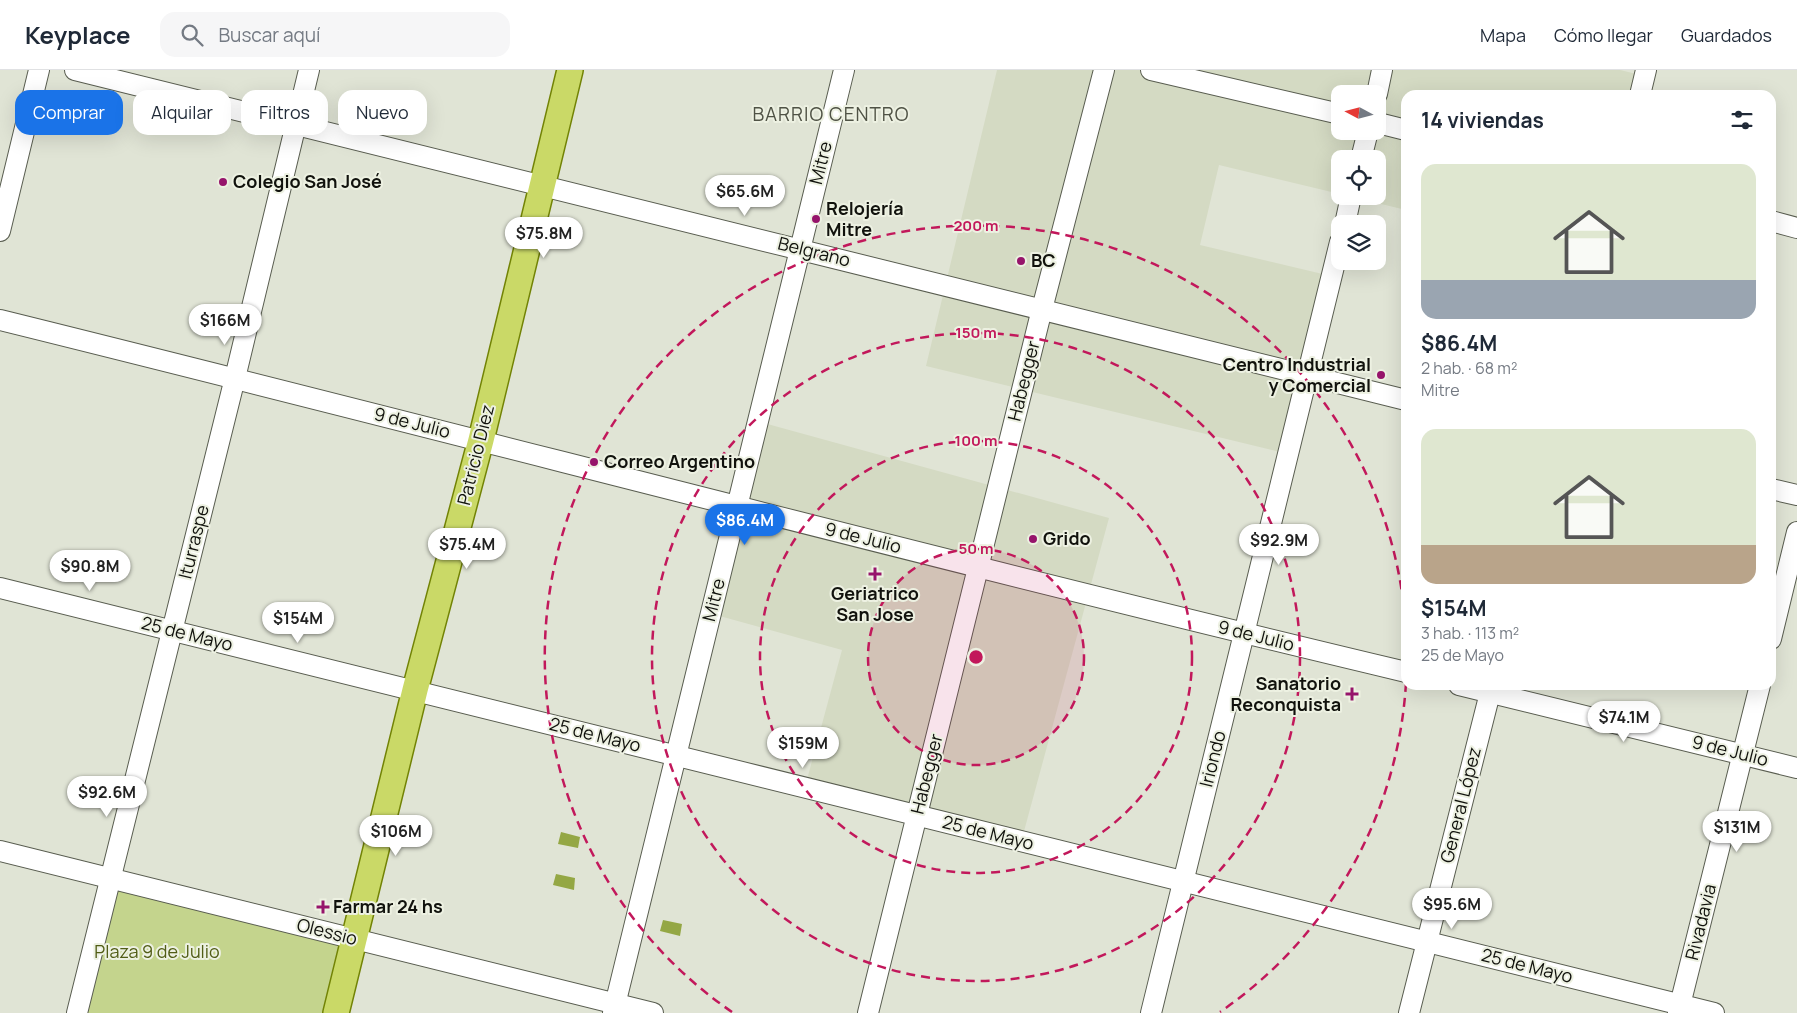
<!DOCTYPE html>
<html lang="es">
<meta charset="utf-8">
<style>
body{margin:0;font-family:Manrope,sans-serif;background:#f6f6f7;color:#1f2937;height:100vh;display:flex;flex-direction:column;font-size:19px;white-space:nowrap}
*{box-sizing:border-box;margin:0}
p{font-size:16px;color:#747a83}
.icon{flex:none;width:28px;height:28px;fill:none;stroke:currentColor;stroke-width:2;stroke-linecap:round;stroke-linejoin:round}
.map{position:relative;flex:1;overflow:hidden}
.side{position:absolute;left:1401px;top:20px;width:375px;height:600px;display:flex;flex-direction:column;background:#fff;border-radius:15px;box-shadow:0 5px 20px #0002}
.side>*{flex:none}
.guide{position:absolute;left:15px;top:20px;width:475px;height:45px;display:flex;gap:10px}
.needle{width:32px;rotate:277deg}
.fabs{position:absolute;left:1331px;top:15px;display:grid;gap:10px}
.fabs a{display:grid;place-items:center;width:55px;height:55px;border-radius:10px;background:#fff;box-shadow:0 5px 20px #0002;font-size:25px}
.price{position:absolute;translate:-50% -42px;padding:0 11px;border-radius:18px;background:#fff;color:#222;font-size:16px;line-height:32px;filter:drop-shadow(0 1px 2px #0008)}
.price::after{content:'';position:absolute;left:50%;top:30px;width:15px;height:11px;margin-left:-8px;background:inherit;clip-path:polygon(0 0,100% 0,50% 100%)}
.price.selected{background:#1a73e8;color:#fff}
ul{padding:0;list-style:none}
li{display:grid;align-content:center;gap:10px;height:265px;padding:0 20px}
li span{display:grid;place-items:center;height:155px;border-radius:15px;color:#555}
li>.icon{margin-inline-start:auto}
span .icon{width:90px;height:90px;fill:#fffc;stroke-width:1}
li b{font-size:21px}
h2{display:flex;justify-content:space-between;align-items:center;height:60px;padding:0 20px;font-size:21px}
.chip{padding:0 18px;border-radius:15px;background:#fff;box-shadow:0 5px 20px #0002;font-size:18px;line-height:45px}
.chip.selected{background:#1a73e8;color:#fff}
header{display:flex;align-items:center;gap:30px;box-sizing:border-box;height:70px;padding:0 25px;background:#fff;border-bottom:1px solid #e0e1e3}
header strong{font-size:24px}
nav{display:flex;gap:28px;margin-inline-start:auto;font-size:18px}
.search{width:350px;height:45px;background:#f6f6f7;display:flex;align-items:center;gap:12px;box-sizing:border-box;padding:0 18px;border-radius:15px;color:#747a83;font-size:19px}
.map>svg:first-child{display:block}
.built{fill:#d4dac3;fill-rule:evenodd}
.green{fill:#c4d48d}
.water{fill:#94a744}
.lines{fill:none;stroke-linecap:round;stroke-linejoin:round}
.minor-casing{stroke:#595d50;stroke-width:22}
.major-casing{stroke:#728305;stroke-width:28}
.minor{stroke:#fff;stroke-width:20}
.major{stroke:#cad967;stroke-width:25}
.ring{fill:none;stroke:#c2185b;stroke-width:2.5;stroke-dasharray:9 6}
.poi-dot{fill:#96146b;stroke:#edf1e2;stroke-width:2}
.labels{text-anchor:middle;stroke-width:4;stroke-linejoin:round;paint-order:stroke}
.street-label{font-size:18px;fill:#11120d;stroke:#edf1e2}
.poi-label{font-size:18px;font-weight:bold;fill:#11120d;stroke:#edf1e2;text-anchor:start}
.park-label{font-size:18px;fill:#515d16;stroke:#edf1e2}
.neighbourhood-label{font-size:19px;letter-spacing:1px;fill:#4f5245;stroke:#edf1e2}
.centre{fill:#c2185b;stroke:#edf1e2;stroke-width:2.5}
.ring-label{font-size:15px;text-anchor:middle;font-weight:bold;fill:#c2185b;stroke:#edf1e2;stroke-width:4;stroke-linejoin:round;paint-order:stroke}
</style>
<header>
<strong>Keyplace</strong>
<div class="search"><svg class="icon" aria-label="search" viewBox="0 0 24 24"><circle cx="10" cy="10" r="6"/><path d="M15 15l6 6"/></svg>Buscar aquí</div>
<nav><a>Mapa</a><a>Cómo llegar</a><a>Guardados</a></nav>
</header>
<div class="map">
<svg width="1797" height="943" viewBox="0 0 1797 943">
<rect width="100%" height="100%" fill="#e0e4d5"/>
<!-- built -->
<g class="built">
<path d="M997,0H1620L1649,7L1644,25H1406V140L1348,126H1378V89H1340V124L1219,95L1200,175L1331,206L1288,384L926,296ZM1340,24H1378V61H1340Z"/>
<polygon points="757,351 1109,448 1020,776 805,717 842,580 705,542"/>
</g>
<!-- green -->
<polygon class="green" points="110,808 355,869 336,943 77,943"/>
<!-- water -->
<g class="water">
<polygon points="561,762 580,767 578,778 558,774"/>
<polygon points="556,804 575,808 574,820 553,815"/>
<polygon points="663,850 682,854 680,866 660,861"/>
</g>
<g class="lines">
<defs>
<g id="minor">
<polyline points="75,0 1406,330"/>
<polyline points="1151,0 1340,44"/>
<polyline points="1377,24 1382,0"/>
<polyline points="1640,25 1646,0"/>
<polyline points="1378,53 1406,60"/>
<polyline points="1361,89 1368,61"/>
<polyline points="1771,151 1797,158"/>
<polyline points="1345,154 1351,126"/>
<polyline points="0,161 39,0"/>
<path d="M0,250C469,366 936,490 1406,602"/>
<polyline points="1771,419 1797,425"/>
<polyline points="0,518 1714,943"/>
<polyline points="1771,569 1797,462"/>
<polyline points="1459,615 1797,698"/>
<polyline points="0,781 653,943"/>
<polyline points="77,943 235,308 309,0"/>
<polyline points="613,943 844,0"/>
<polyline points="868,943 1042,239 1104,0"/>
<polyline points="1151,943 1340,172"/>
<polyline points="1409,943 1492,615"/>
<polyline points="1678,943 1760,615"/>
</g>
<polyline id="major" points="336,943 415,620 481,370 570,0"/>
</defs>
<!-- minor casing -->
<use href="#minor" class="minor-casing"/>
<!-- major casing -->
<use href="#major" class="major-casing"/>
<!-- minor -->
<use href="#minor" class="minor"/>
<!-- major -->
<use href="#major" class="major"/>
</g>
<!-- distance rings -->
<circle cx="976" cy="587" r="108" fill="#c2185b" fill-opacity=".12"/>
<g class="ring">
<circle cx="976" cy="587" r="108"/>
<circle cx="976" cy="587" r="216"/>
<circle cx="976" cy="587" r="324"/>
<path d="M1406 613A431 431 0 0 1 1220 942M732 942A431 431 0 1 1 1406 561"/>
</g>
<!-- markers -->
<g class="poi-dot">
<circle cx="223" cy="112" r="5"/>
<circle cx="816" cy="149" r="5"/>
<circle cx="1021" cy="191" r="5"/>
<circle cx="1381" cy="305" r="5"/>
<circle cx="594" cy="392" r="5"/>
<circle cx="1033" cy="469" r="5"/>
<path d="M872.5 496.5h5v5h5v5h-5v5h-5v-5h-5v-5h5z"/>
<path d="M1349.5 616.5h5v5h5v5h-5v5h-5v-5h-5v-5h5z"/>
<path d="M320.5 829.5h5v5h5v5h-5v5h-5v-5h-5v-5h5z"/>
</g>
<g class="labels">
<!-- street labels -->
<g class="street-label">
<text transform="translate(821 93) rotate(-76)" y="6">Mitre</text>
<text transform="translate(814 182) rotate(14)" y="6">Belgrano</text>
<text transform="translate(1024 311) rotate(-76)" y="6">Habegger</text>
<text transform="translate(412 353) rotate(14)" y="6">9 de Julio</text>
<text transform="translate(476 385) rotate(-76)" y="6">Patricio Diez</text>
<text transform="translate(863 468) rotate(14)" y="6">9 de Julio</text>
<text transform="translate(194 472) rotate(-76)" y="6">Iturraspe</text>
<text transform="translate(714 530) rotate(-76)" y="6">Mitre</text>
<text transform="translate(187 564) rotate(14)" y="6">25 de Mayo</text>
<text transform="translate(1256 566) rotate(14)" y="6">9 de Julio</text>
<text transform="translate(595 665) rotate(14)" y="6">25 de Mayo</text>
<text transform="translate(1730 681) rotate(14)" y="6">9 de Julio</text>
<text transform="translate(1213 689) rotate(-76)" y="6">Iriondo</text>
<text transform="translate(927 704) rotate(-76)" y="6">Habegger</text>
<text transform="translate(1461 735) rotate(-76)" y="6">General López</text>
<text transform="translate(988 763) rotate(14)" y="6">25 de Mayo</text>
<text transform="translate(1701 852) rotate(-76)" y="6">Rivadavia</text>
<text transform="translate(327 862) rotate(14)" y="6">Olessio</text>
<text transform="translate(1527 896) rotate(14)" y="6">25 de Mayo</text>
</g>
<!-- poi labels -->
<g class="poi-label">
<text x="233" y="118">Colegio San José</text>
<text x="826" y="145">Relojería<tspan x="826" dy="21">Mitre</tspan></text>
<text x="1031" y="197">BC</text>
<text x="1371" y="301" text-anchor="end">Centro Industrial<tspan x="1371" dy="21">y Comercial</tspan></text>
<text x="604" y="398">Correo Argentino</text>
<text x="1043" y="475">Grido</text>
<text x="875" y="530" text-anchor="middle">Geriatrico<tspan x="875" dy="21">San Jose</tspan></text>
<text x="1341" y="620" text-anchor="end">Sanatorio<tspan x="1341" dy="21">Reconquista</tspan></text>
<text x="333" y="843">Farmar 24 hs</text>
</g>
<!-- park labels -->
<g class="park-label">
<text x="157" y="888">Plaza 9 de Julio</text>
</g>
<!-- neighbourhood labels -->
<g class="neighbourhood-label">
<text x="831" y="51">BARRIO CENTRO</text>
</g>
</g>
<circle cx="976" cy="587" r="8" class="centre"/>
<g class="ring-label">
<text x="976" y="161">200 m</text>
<text x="976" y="268">150 m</text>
<text x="976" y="376">100 m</text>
<text x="976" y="484">50 m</text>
</g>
</svg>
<div class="fabs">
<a><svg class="needle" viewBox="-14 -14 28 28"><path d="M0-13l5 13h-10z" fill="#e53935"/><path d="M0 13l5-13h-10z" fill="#747a83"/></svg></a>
<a><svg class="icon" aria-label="locate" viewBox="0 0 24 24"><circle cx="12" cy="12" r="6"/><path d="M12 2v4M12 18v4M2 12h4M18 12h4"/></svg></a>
<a><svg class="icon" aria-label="layers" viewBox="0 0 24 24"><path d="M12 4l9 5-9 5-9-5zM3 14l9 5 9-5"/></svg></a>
</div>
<b class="price" style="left:745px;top:147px">$65.6M</b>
<b class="price" style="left:544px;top:189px">$75.8M</b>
<b class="price" style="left:225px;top:276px">$166M</b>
<b class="price selected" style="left:745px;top:476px">$86.4M</b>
<b class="price" style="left:1279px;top:496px">$92.9M</b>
<b class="price" style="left:467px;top:500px">$75.4M</b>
<b class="price" style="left:90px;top:522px">$90.8M</b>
<b class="price" style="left:298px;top:574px">$154M</b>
<b class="price" style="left:1624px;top:673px">$74.1M</b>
<b class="price" style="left:803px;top:699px">$159M</b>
<b class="price" style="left:107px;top:748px">$92.6M</b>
<b class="price" style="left:1737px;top:783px">$131M</b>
<b class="price" style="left:396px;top:787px">$106M</b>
<b class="price" style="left:1452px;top:860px">$95.6M</b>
<div class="guide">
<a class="chip selected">Comprar</a>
<a class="chip">Alquilar</a>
<a class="chip">Filtros</a>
<a class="chip">Nuevo</a>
</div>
<section class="side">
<h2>14 viviendas<svg class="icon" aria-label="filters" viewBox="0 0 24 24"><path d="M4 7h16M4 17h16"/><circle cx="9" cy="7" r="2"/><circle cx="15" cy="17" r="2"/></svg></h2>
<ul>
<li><span style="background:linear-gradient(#dfe7d0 75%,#9aa5b1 0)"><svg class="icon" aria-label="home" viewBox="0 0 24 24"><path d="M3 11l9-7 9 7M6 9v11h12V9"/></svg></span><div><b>$86.4M</b><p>2 hab. · 68 m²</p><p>Mitre</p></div></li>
<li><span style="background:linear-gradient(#dfe7d0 75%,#b9a48a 0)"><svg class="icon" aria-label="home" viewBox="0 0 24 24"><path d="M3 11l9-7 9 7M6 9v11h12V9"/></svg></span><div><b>$154M</b><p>3 hab. · 113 m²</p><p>25 de Mayo</p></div></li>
</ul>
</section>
</div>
